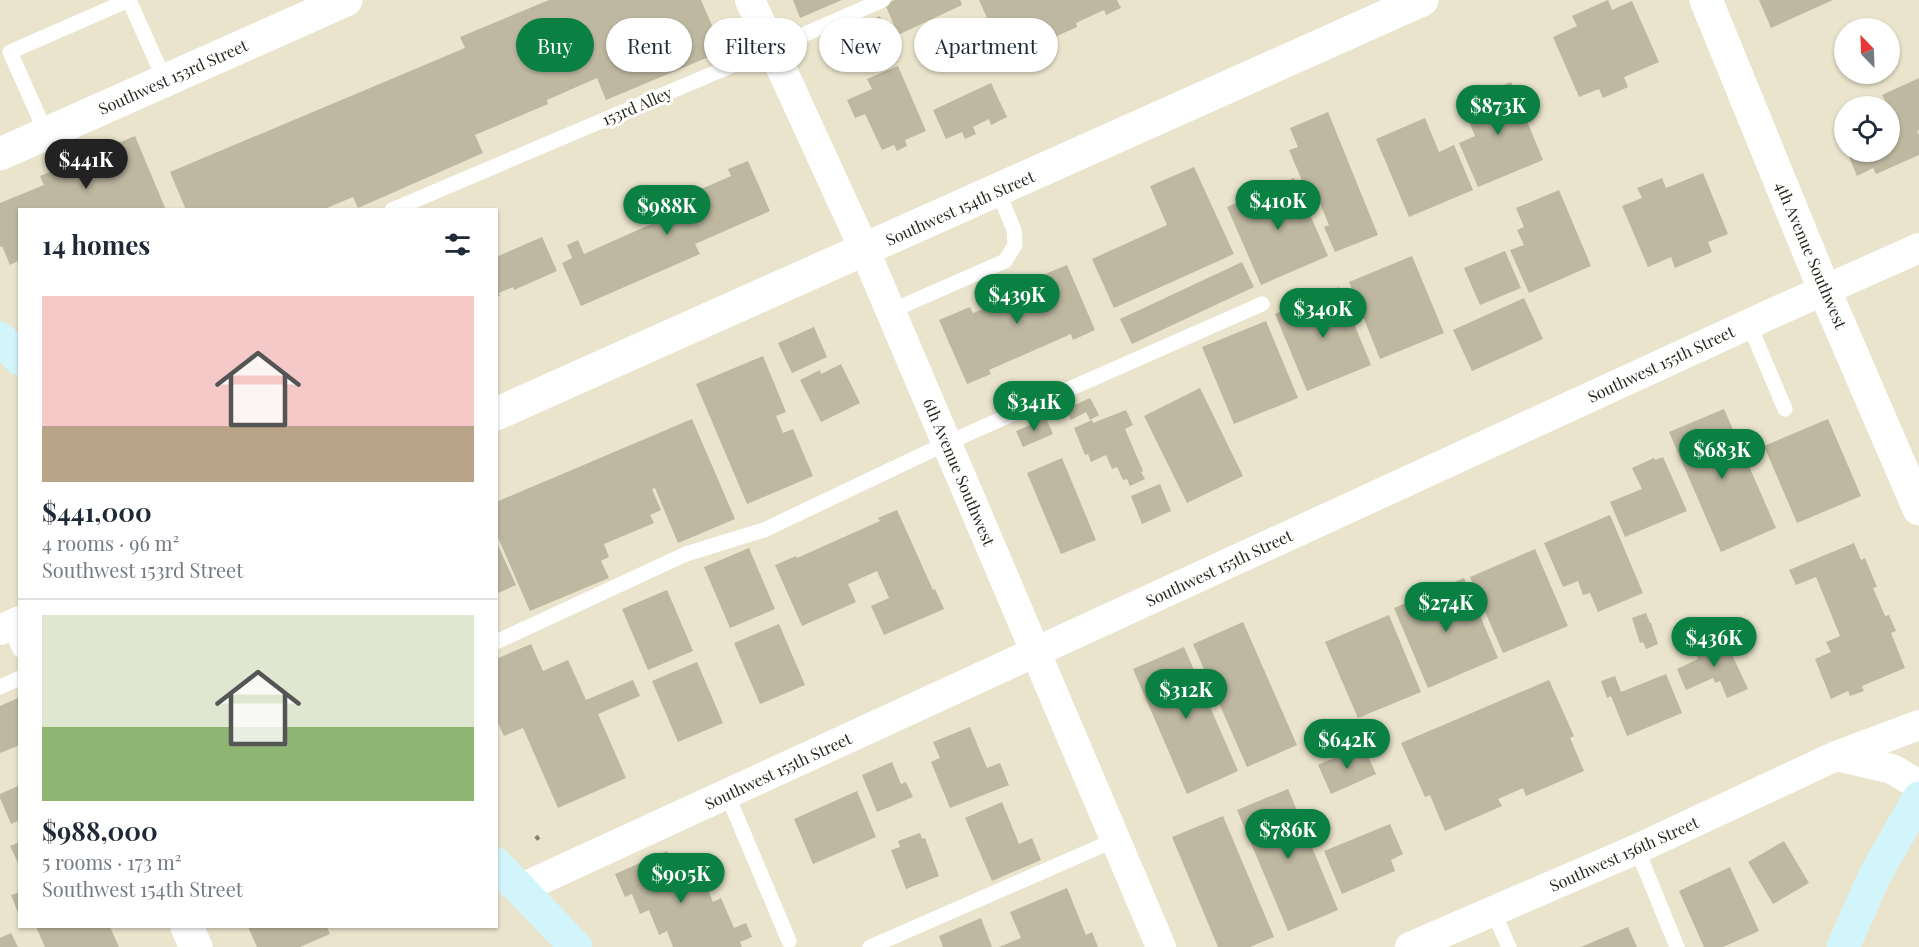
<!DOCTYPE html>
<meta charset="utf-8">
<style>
body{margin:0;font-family:"Playfair Display",serif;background:#f6f6f7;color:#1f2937;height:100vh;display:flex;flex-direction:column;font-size:22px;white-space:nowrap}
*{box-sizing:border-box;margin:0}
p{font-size:20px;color:#747a83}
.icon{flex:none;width:33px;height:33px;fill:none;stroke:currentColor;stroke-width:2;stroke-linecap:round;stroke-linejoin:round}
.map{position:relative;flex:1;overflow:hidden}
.drawer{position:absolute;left:18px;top:208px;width:480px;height:720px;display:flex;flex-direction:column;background:#fff;border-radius:0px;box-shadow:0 2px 4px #0004}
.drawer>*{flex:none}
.banner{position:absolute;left:516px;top:18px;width:570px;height:54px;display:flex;gap:12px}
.needle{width:39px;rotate:337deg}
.fabs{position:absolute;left:1834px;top:18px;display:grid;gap:12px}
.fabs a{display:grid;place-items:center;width:66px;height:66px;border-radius:50%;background:#fff;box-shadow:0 2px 4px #0004;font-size:30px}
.price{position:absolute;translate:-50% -51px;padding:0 14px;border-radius:21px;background:#0b8043;color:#fff;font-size:20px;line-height:39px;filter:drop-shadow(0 2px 3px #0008)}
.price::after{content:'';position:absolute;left:50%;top:36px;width:18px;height:14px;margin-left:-9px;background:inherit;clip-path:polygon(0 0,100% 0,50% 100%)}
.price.current{background:#222;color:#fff}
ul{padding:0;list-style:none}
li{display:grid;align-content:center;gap:12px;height:318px;padding:0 24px}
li+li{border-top:2px solid #e0e1e3}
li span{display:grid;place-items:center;height:186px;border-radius:0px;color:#555}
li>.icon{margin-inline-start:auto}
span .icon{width:108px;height:108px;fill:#fffc;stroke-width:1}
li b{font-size:26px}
h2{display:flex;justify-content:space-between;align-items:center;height:72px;padding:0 24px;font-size:26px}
.tag{padding:0 21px;border-radius:27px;background:#fff;box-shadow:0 2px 4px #0004;font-size:21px;line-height:54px}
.tag.current{background:#0b8043;color:#fff}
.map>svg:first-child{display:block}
.building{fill:#beb8a1}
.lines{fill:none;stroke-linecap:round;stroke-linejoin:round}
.path{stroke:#837f6f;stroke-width:4;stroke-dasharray:4.5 3;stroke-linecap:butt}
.service{stroke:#fff;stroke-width:15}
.minor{stroke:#fff;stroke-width:30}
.tertiary{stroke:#fff;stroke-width:33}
.secondary{stroke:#d2f4fb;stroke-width:33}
.labels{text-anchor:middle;stroke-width:6;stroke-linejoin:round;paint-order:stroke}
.street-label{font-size:16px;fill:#29271e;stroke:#fff}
</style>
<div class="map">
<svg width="1919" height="947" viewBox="0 0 1919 947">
<rect width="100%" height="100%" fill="#eae4cc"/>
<!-- building -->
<g class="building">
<polygon points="549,0 701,0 723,51 606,100 597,78 547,100 548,104 475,135 483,153 358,208 353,197 322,210 186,210 170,172 465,48 460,37"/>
<polygon points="793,0 842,0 800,18"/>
<polygon points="895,0 960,0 962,5 898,35 885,4"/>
<polygon points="979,0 1117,0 1121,8 1106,15 1104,10 1076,23 1077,27 1048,40 1046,35 1018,48 1020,53 1005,59"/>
<polygon points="1608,0 1612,10 1632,1 1659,62 1624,77 1628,87 1603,98 1599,89 1579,97 1553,37 1577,26 1572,16"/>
<polygon points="1759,0 1833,0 1771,28"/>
<polygon points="880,16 889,39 875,45 865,22"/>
<polygon points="898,66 926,131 905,140 907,146 897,151 894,145 882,150 865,114 855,118 847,100 872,89 867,79"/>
<polygon points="1919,78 1919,130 1917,131 1919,135 1919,155 1876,174 1873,168 1857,176 1847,152 1890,152 1890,106 1888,106 1882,95"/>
<polygon points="1511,82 1543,160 1478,187 1459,143 1475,136 1461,102"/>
<polygon points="991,83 1007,117 991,125 989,119 973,127 976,134 965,139 962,132 946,139 933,110"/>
<polygon points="1328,112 1378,235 1335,252 1324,227 1329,225 1316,194 1309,197 1289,150 1298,147 1290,128"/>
<polygon points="1425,118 1439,152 1454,145 1473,190 1409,217 1376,139"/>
<polygon points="135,136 166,210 20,210 20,260 10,265 2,246 0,247 0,203 44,185 40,176"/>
<polygon points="748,161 770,211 695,244 700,254 581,306 562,263 572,258 567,245 578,240 584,254 667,217 662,206 731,176 728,169"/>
<polygon points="1194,167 1234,254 1114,308 1092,259 1167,225 1150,186"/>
<polygon points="1703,173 1728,234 1708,242 1712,252 1675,268 1671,257 1648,267 1622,206 1642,198 1637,188 1662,178 1666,188"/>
<polygon points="1294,178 1328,256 1261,285 1227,207"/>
<polygon points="1559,190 1591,266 1529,293 1510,250 1524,245 1517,230 1524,227 1516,208"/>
<polygon points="542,237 557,271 514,290 513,287 499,293 500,296 496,297 496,257"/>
<polygon points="1505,251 1521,288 1480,305 1464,268"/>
<polygon points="1412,256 1444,333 1380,359 1349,282"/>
<polygon points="1242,262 1254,287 1132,344 1120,319"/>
<polygon points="1067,265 1095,330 1073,340 1071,334 989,370 991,374 967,384 939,320 970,307 973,313 1038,285 1035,278"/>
<polygon points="1339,287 1371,365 1307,391 1275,314"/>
<polygon points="1524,298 1543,339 1472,371 1453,330"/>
<polygon points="1266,321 1298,398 1234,424 1202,347"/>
<polygon points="814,327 827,357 792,373 778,343"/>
<polygon points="763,356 786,412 776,416 783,433 793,429 813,476 747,504 696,384"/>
<polygon points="841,364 860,403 821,422 800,380 820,370 821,374"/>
<polygon points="1200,388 1243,476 1187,503 1144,416"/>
<polygon points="1090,398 1099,415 1090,420 1086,412 1071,420 1066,409"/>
<polygon points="1724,409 1776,528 1721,552 1669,432"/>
<polygon points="1126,410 1133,425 1125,429 1143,471 1141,472 1145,479 1130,486 1127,479 1123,480 1117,467 1112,469 1106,455 1091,462 1088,454 1085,455 1074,428 1092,420 1093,423"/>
<polygon points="1046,418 1053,434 1023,447 1016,431"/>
<polygon points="692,419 735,519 678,543 655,488 652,489 661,510 650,515 654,523 604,544 609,557 601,561 609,578 530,611 496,533 496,502"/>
<polygon points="1828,419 1861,496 1797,523 1764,446"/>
<polygon points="1663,457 1687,511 1625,537 1610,502 1642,489 1632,468 1654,458 1655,460"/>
<polygon points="1062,458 1096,540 1061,554 1027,473"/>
<polygon points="1160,484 1171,511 1142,524 1131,496"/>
<polygon points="897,510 933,590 935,589 944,609 884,635 871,606 889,598 877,571 848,584 856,602 802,626 775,565 796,556 797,558 880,521 878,518"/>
<polygon points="1610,515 1643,593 1598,612 1590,593 1583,595 1578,581 1563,587 1544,543"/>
<polygon points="496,541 516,585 496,594"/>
<polygon points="1854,543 1861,560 1865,558 1877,587 1873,588 1885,616 1889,615 1896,631 1891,633 1905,668 1862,686 1864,691 1850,696 1848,691 1831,699 1815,659 1831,652 1826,642 1840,636 1816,577 1796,585 1789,570"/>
<polygon points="749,548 775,609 730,628 704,567"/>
<polygon points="1535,549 1568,626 1503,653 1470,577"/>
<polygon points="1464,578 1498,658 1428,688 1394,608"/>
<polygon points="667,590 693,651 648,670 622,609"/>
<polygon points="1646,613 1650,623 1651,623 1658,644 1646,649 1643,642 1640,643 1632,618"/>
<polygon points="1389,615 1421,692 1358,718 1325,642"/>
<polygon points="1243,622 1297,745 1247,767 1193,644"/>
<polygon points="779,624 805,685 760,704 734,643"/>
<polygon points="1723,635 1748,689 1727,698 1720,681 1715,683 1713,678 1686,690 1677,669 1698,659 1693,649"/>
<polygon points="531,644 543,671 568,660 586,700 633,680 640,696 598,714 626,778 558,808 523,728 504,736 496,719 496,659"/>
<polygon points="1184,647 1238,771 1187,794 1133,669"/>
<polygon points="697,662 723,723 678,742 652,681"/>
<polygon points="1666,674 1682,713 1627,736 1611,696 1607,698 1601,681 1615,676 1621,692"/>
<polygon points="1549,680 1574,736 1570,738 1584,771 1526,796 1523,788 1498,799 1502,806 1445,831 1430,795 1425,797 1401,743"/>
<polygon points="20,697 20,745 0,753 0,706"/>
<polygon points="970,727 987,768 1000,763 1009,785 950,808 931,762 940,758 933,742"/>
<polygon points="1363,745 1376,774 1331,794 1318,765"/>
<polygon points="892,762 901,784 906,782 913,797 877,812 862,775"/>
<polygon points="20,785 20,820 11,824 0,798 0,794"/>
<polygon points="1288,789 1338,910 1288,931 1237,810"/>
<polygon points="857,791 876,837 813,864 794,819"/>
<polygon points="1002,802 1019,844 1032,838 1041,860 992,881 965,818"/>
<polygon points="1223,816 1274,937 1250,947 1218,947 1172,837"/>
<polygon points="1390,824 1403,854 1391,860 1395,871 1342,894 1324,851"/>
<polygon points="920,833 922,839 925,838 939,876 906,889 891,850 900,847 898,841"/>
<polygon points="1784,841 1809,883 1773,904 1748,862"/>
<polygon points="20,842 20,867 10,846"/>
<polygon points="667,851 674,867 698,857 704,871 694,875 697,883 704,880 713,902 721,898 734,928 746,923 752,937 740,942 742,947 673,947 667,931 659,935 649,910 640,914 632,894 625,897 615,874"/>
<polygon points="1730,867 1759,931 1723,947 1704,947 1679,891"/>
<polygon points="1067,888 1086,935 1092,932 1098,947 999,947 1021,938 1010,912"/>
<polygon points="20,892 20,915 19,915 11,895"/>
<polygon points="981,918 992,947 943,947 939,936"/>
<polygon points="36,927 110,927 119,947 45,947"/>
<polygon points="248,927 327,927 330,934 300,947 257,947"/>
<polygon points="1628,927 1637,947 1581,947"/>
<polygon points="11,933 18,947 0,947 0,938"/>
</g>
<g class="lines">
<!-- path -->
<polyline class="path" points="536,836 539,840"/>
<!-- service -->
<g class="service">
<polyline points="129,0 165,81"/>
<polyline points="46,133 10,52 129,0"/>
<polyline points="392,210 771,49 883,0"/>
<polyline points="891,311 1005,261 1015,245 1014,230 998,191"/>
<polyline points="1749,324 1785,409"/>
<polyline points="9,626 20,650"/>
<polyline points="496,642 686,554 764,530 947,443 1262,304"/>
<polyline points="0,687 20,678"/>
<polyline points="727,794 789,941"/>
<polyline points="1637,849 1677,947"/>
<polyline points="1493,911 1509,947"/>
<polyline points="870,947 1115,840"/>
</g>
<!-- minor -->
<g class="minor">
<polyline points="750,0 865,251 1161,947"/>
<polyline points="0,630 20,621"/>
<polyline points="1836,756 1892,769 1919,785"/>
<polyline points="520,889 1784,308 1919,248"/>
<polyline points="1410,947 1637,849 1836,756 1919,725"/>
</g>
<!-- tertiary -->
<g class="tertiary">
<polyline points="1706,0 1824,289 1919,509"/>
<polyline points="0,154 346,0"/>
<polyline points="496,414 1422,0"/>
<polyline points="187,927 196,947"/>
</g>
<!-- secondary -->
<g class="secondary">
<polyline points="0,338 20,359"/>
<polyline points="496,864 576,947"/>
<polyline points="1843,947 1875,875 1919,798"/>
</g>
</g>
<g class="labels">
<!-- street labels -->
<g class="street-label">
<text transform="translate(173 77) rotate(-24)" y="6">Southwest 153rd Street</text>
<text transform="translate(637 106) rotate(-23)" y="6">153rd Alley</text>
<text transform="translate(960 208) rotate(-24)" y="6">Southwest 154th Street</text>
<text transform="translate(1811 255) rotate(67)" y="6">4th Avenue Southwest</text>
<text transform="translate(1661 364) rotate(-25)" y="6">Southwest 155th Street</text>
<text transform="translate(959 472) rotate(67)" y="6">6th Avenue Southwest</text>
<text transform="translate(1219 568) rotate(-25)" y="6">Southwest 155th Street</text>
<text transform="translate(778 771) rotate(-25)" y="6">Southwest 155th Street</text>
<text transform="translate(1624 854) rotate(-24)" y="6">Southwest 156th Street</text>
</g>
</g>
</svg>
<div class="fabs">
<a><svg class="needle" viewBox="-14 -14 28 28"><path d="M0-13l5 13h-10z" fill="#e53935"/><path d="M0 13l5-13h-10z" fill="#747a83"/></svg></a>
<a><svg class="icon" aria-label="locate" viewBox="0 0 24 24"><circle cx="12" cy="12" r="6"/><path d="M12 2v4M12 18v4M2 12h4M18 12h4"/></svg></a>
</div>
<b class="price" style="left:1498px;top:136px">$873K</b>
<b class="price current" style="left:86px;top:190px">$441K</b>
<b class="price" style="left:1278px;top:231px">$410K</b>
<b class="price" style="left:667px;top:236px">$988K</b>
<b class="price" style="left:1017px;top:325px">$439K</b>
<b class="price" style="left:1323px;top:339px">$340K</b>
<b class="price" style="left:1034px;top:432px">$341K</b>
<b class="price" style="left:1722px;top:480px">$683K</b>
<b class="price" style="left:1446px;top:633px">$274K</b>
<b class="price" style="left:1714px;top:668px">$436K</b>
<b class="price" style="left:1186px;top:720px">$312K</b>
<b class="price" style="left:1347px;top:770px">$642K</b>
<b class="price" style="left:1288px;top:860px">$786K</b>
<b class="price" style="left:681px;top:904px">$905K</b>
<div class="banner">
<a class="tag current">Buy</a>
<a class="tag">Rent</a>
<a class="tag">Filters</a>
<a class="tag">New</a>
<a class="tag">Apartment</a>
</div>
<section class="drawer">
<h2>14 homes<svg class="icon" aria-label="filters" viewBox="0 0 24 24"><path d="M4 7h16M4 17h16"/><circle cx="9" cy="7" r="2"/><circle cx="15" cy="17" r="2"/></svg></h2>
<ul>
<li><span style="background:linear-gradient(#f6c9c9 70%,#b9a48a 0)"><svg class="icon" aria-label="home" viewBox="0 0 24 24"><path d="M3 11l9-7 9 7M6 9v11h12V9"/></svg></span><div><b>$441,000</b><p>4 rooms · 96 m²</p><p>Southwest 153rd Street</p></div></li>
<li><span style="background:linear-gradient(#dfe7d0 60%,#8fb573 0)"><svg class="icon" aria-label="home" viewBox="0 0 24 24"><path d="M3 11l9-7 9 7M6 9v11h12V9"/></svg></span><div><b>$988,000</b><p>5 rooms · 173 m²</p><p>Southwest 154th Street</p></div></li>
</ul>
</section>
</div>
